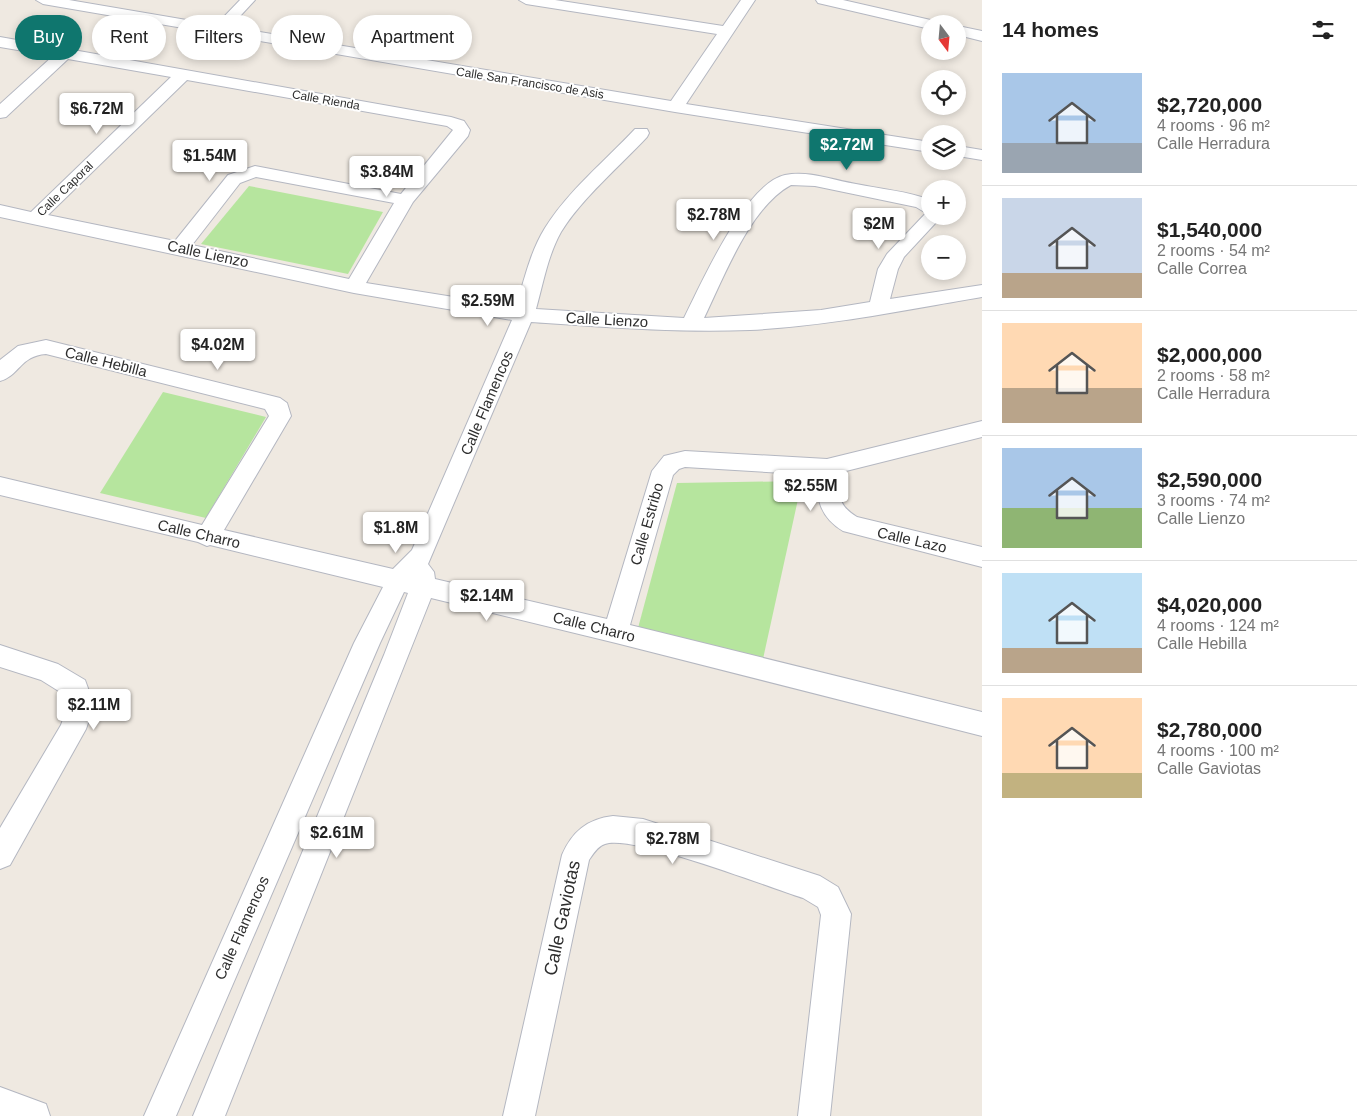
<!DOCTYPE html>
<meta charset="utf-8">
<style>
body{margin:0;font-family:Helvetica,sans-serif;background:#f2f2f2;color:#222;height:100vh;display:flex;flex-direction:column;font-size:19px;white-space:nowrap}
*{box-sizing:border-box;margin:0}
p{font-size:16px;color:#767676}
.icon{flex:none;width:28px;height:28px;fill:none;stroke:currentColor;stroke-width:2;stroke-linecap:round;stroke-linejoin:round}
.map{position:relative;flex:1;overflow:hidden}
.side{display:flex;flex-direction:column;background:#fff;width:375px}
.side>*{flex:none}
.guide{position:absolute;left:15px;top:15px;width:475px;height:45px;display:flex;gap:10px}
.needle{width:32px;rotate:164deg}
.buttons{position:absolute;left:921px;top:15px;display:grid;gap:10px}
.buttons a{display:grid;place-items:center;width:45px;height:45px;border-radius:50%;background:#fff;box-shadow:0 2px 8px #0003;font-size:25px}
.price{position:absolute;translate:-50% -42px;padding:0 11px;border-radius:5px;background:#fff;color:#222;font-size:16px;line-height:32px;filter:drop-shadow(0 1px 2px #0008)}
.price::after{content:'';position:absolute;left:50%;top:30px;width:15px;height:11px;margin-left:-8px;background:inherit;clip-path:polygon(0 0,100% 0,50% 100%)}
.price.active{background:#0f766e;color:#fff}
ul{padding:0;list-style:none}
li{display:flex;align-items:center;gap:15px;height:125px;padding:0 20px}
li+li{border-top:1px solid #e0e0e0}
li span{display:grid;place-items:center;flex:none;width:140px;height:100px;border-radius:0px;color:#555}
li>.icon{margin-inline-start:auto}
span .icon{width:60px;height:60px;fill:#fffc;stroke-width:1}
li b{font-size:21px}
h2{display:flex;justify-content:space-between;align-items:center;height:60px;padding:0 20px;font-size:21px}
.chip{padding:0 18px;border-radius:22px;background:#fff;box-shadow:0 2px 8px #0003;font-size:18px;line-height:45px}
.chip.active{background:#0f766e;color:#fff}
main{display:flex;flex:1;min-height:0}
.map>svg:first-child{display:block}
.green{fill:#b6e59e}
.lines{fill:none;stroke-linecap:round;stroke-linejoin:round}
.minor-casing{stroke:#b4b7c1;stroke-width:2}
.minor{fill:#fff;fill-rule:evenodd}
.labels{text-anchor:middle;stroke-width:4;stroke-linejoin:round;paint-order:stroke}
.far-street-label{font-size:12px;fill:#2e2e2e;stroke:#fff}
.street-label{font-size:15px;fill:#2e2e2e;stroke:#fff}
.near-street-label{font-size:18px;fill:#2e2e2e;stroke:#fff}
</style>
<main>
<div class="map">
<svg width="982" height="1116" viewBox="0 0 982 1116">
<rect width="100%" height="100%" fill="#efe9e1"/>
<!-- green -->
<g class="green">
<polygon points="249,186 383,212 348,274 201,244"/>
<polygon points="163,392 266,417 206,518 100,493"/>
<polygon points="802,481 763,659 638,628 677,483"/>
</g>
<g class="lines">
<defs>
<g id="minor">
<polygon points="36,0 69,0 216,25 240,0 255,0 230,27 671,101 717,34 526,4 519,0 555,0 723,26 741,0 755,0 686,104 930,142 930,152 675,112 43,4"/>
<polygon points="816,0 843,0 935,21 937,24 930,24 930,29 818,3"/>
<polygon points="958,26 982,31 982,41 958,35"/>
<path d="M0,37L451,117L464,121L470,130L468,136L413,202L366,283L516,307C524,281 530,252 545,228C568,191 605,161 635,129H647L649,133L647,137C620,166 582,198 561,232C548,255 543,284 536,309L684,318C702,282 745,184 785,175C808,170 833,180 856,184C880,189 908,191 930,200V216H942L904,257L898,269L890,299L982,285V297C905,310 828,326 750,330C677,333 604,327 531,322L428,564L434,572L435,579L607,619L652,471L664,456L685,451L827,459L982,421V437L838,473C840,495 836,504 857,517L982,547V567L843,531C820,517 817,500 816,475L685,467L679,469L673,475L630,625L982,712V736L616,643L431,598L225,1116H193L384,655L408,593L404,592L380,643L176,1116H144L354,643L383,587L210,545L207,546L198,542L0,495V477L202,525L269,416L265,409L46,354C20,356 19,376 0,381V360L18,346L46,340L280,398L287,403L291,416L224,530L393,569L412,550L512,320L354,293L0,217V205L31,212L171,77L68,59L6,117L0,118V104L53,56L0,47ZM187,80L447,126L453,130L401,194L255,166L228,175L175,241L48,215ZM256,177L394,203L349,279L192,245L240,183ZM791,185L815,186L916,207L926,213L887,254L878,269L870,302L821,310L704,318C724,277 750,207 791,185Z"/>
<polygon points="958,146 982,150 982,160 958,156"/>
<polygon points="0,645 58,664 85,680 94,705 86,729 10,865 0,869 0,828 61,725 68,705 65,695 41,680 0,667"/>
<path d="M613,816L643,819L820,876L838,887L851,914L830,1116H798L821,915L818,907L803,898C768,887 632,834 605,844C598,846 593,854 589,860L535,1116H503L562,855C572,832 587,819 613,816Z"/>
<polygon points="0,1087 46,1104 50,1116 0,1116"/>
</g>
</defs>
<!-- minor casing -->
<use href="#minor" class="minor-casing"/>
<!-- minor -->
<use href="#minor" class="minor"/>
</g>
<g class="labels">
<!-- far-street labels -->
<g class="far-street-label">
<text transform="translate(530 83) rotate(9)" y="4">Calle San Francisco de Asis</text>
<text transform="translate(326 100) rotate(10)" y="4">Calle Rienda</text>
<text transform="translate(65 189) rotate(-44)" y="4">Calle Caporal</text>
</g>
<!-- street labels -->
<g class="street-label">
<text transform="translate(208 254) rotate(12)" y="5">Calle Lienzo</text>
<text transform="translate(607 320) rotate(3)" y="5">Calle Lienzo</text>
<text transform="translate(106 362) rotate(14)" y="5">Calle Hebilla</text>
<text transform="translate(487 403) rotate(-67)" y="5">Calle Flamencos</text>
<text transform="translate(647 524) rotate(-74)" y="5">Calle Estribo</text>
<text transform="translate(199 534) rotate(13)" y="5">Calle Charro</text>
<text transform="translate(912 540) rotate(13)" y="5">Calle Lazo</text>
<text transform="translate(594 627) rotate(14)" y="5">Calle Charro</text>
<text transform="translate(242 928) rotate(-66)" y="5">Calle Flamencos</text>
</g>
<!-- near-street labels -->
<g class="near-street-label">
<text transform="translate(562 918) rotate(-78)" y="6">Calle Gaviotas</text>
</g>
</g>
</svg>
<div class="buttons">
<a><svg class="needle" viewBox="-14 -14 28 28"><path d="M0-13l5 13h-10z" fill="#e53935"/><path d="M0 13l5-13h-10z" fill="#767676"/></svg></a>
<a><svg class="icon" aria-label="locate" viewBox="0 0 24 24"><circle cx="12" cy="12" r="6"/><path d="M12 2v4M12 18v4M2 12h4M18 12h4"/></svg></a>
<a><svg class="icon" aria-label="layers" viewBox="0 0 24 24"><path d="M12 4l9 5-9 5-9-5zM3 14l9 5 9-5"/></svg></a>
<a>+</a>
<a>−</a>
</div>
<b class="price" style="left:97px;top:135px">$6.72M</b>
<b class="price active" style="left:847px;top:171px">$2.72M</b>
<b class="price" style="left:210px;top:182px">$1.54M</b>
<b class="price" style="left:387px;top:198px">$3.84M</b>
<b class="price" style="left:714px;top:241px">$2.78M</b>
<b class="price" style="left:879px;top:250px">$2M</b>
<b class="price" style="left:488px;top:327px">$2.59M</b>
<b class="price" style="left:218px;top:371px">$4.02M</b>
<b class="price" style="left:811px;top:512px">$2.55M</b>
<b class="price" style="left:396px;top:554px">$1.8M</b>
<b class="price" style="left:487px;top:622px">$2.14M</b>
<b class="price" style="left:94px;top:731px">$2.11M</b>
<b class="price" style="left:337px;top:859px">$2.61M</b>
<b class="price" style="left:673px;top:865px">$2.78M</b>
<div class="guide">
<a class="chip active">Buy</a>
<a class="chip">Rent</a>
<a class="chip">Filters</a>
<a class="chip">New</a>
<a class="chip">Apartment</a>
</div>
</div>
<section class="side">
<h2>14 homes<svg class="icon" aria-label="filters" viewBox="0 0 24 24"><path d="M4 7h16M4 17h16"/><circle cx="9" cy="7" r="2"/><circle cx="15" cy="17" r="2"/></svg></h2>
<ul>
<li><span style="background:linear-gradient(#a9c7e8 70%,#9aa5b1 0)"><svg class="icon" aria-label="home" viewBox="0 0 24 24"><path d="M3 11l9-7 9 7M6 9v11h12V9"/></svg></span><div><b>$2,720,000</b><p>4 rooms · 96 m²</p><p>Calle Herradura</p></div></li>
<li><span style="background:linear-gradient(#c9d6e8 75%,#b9a48a 0)"><svg class="icon" aria-label="home" viewBox="0 0 24 24"><path d="M3 11l9-7 9 7M6 9v11h12V9"/></svg></span><div><b>$1,540,000</b><p>2 rooms · 54 m²</p><p>Calle Correa</p></div></li>
<li><span style="background:linear-gradient(#ffd9b3 65%,#b9a48a 0)"><svg class="icon" aria-label="home" viewBox="0 0 24 24"><path d="M3 11l9-7 9 7M6 9v11h12V9"/></svg></span><div><b>$2,000,000</b><p>2 rooms · 58 m²</p><p>Calle Herradura</p></div></li>
<li><span style="background:linear-gradient(#a9c7e8 60%,#8fb573 0)"><svg class="icon" aria-label="home" viewBox="0 0 24 24"><path d="M3 11l9-7 9 7M6 9v11h12V9"/></svg></span><div><b>$2,590,000</b><p>3 rooms · 74 m²</p><p>Calle Lienzo</p></div></li>
<li><span style="background:linear-gradient(#bfe0f5 75%,#b9a48a 0)"><svg class="icon" aria-label="home" viewBox="0 0 24 24"><path d="M3 11l9-7 9 7M6 9v11h12V9"/></svg></span><div><b>$4,020,000</b><p>4 rooms · 124 m²</p><p>Calle Hebilla</p></div></li>
<li><span style="background:linear-gradient(#ffd9b3 75%,#c2b280 0)"><svg class="icon" aria-label="home" viewBox="0 0 24 24"><path d="M3 11l9-7 9 7M6 9v11h12V9"/></svg></span><div><b>$2,780,000</b><p>4 rooms · 100 m²</p><p>Calle Gaviotas</p></div></li>
</ul>
</section>
</main>
